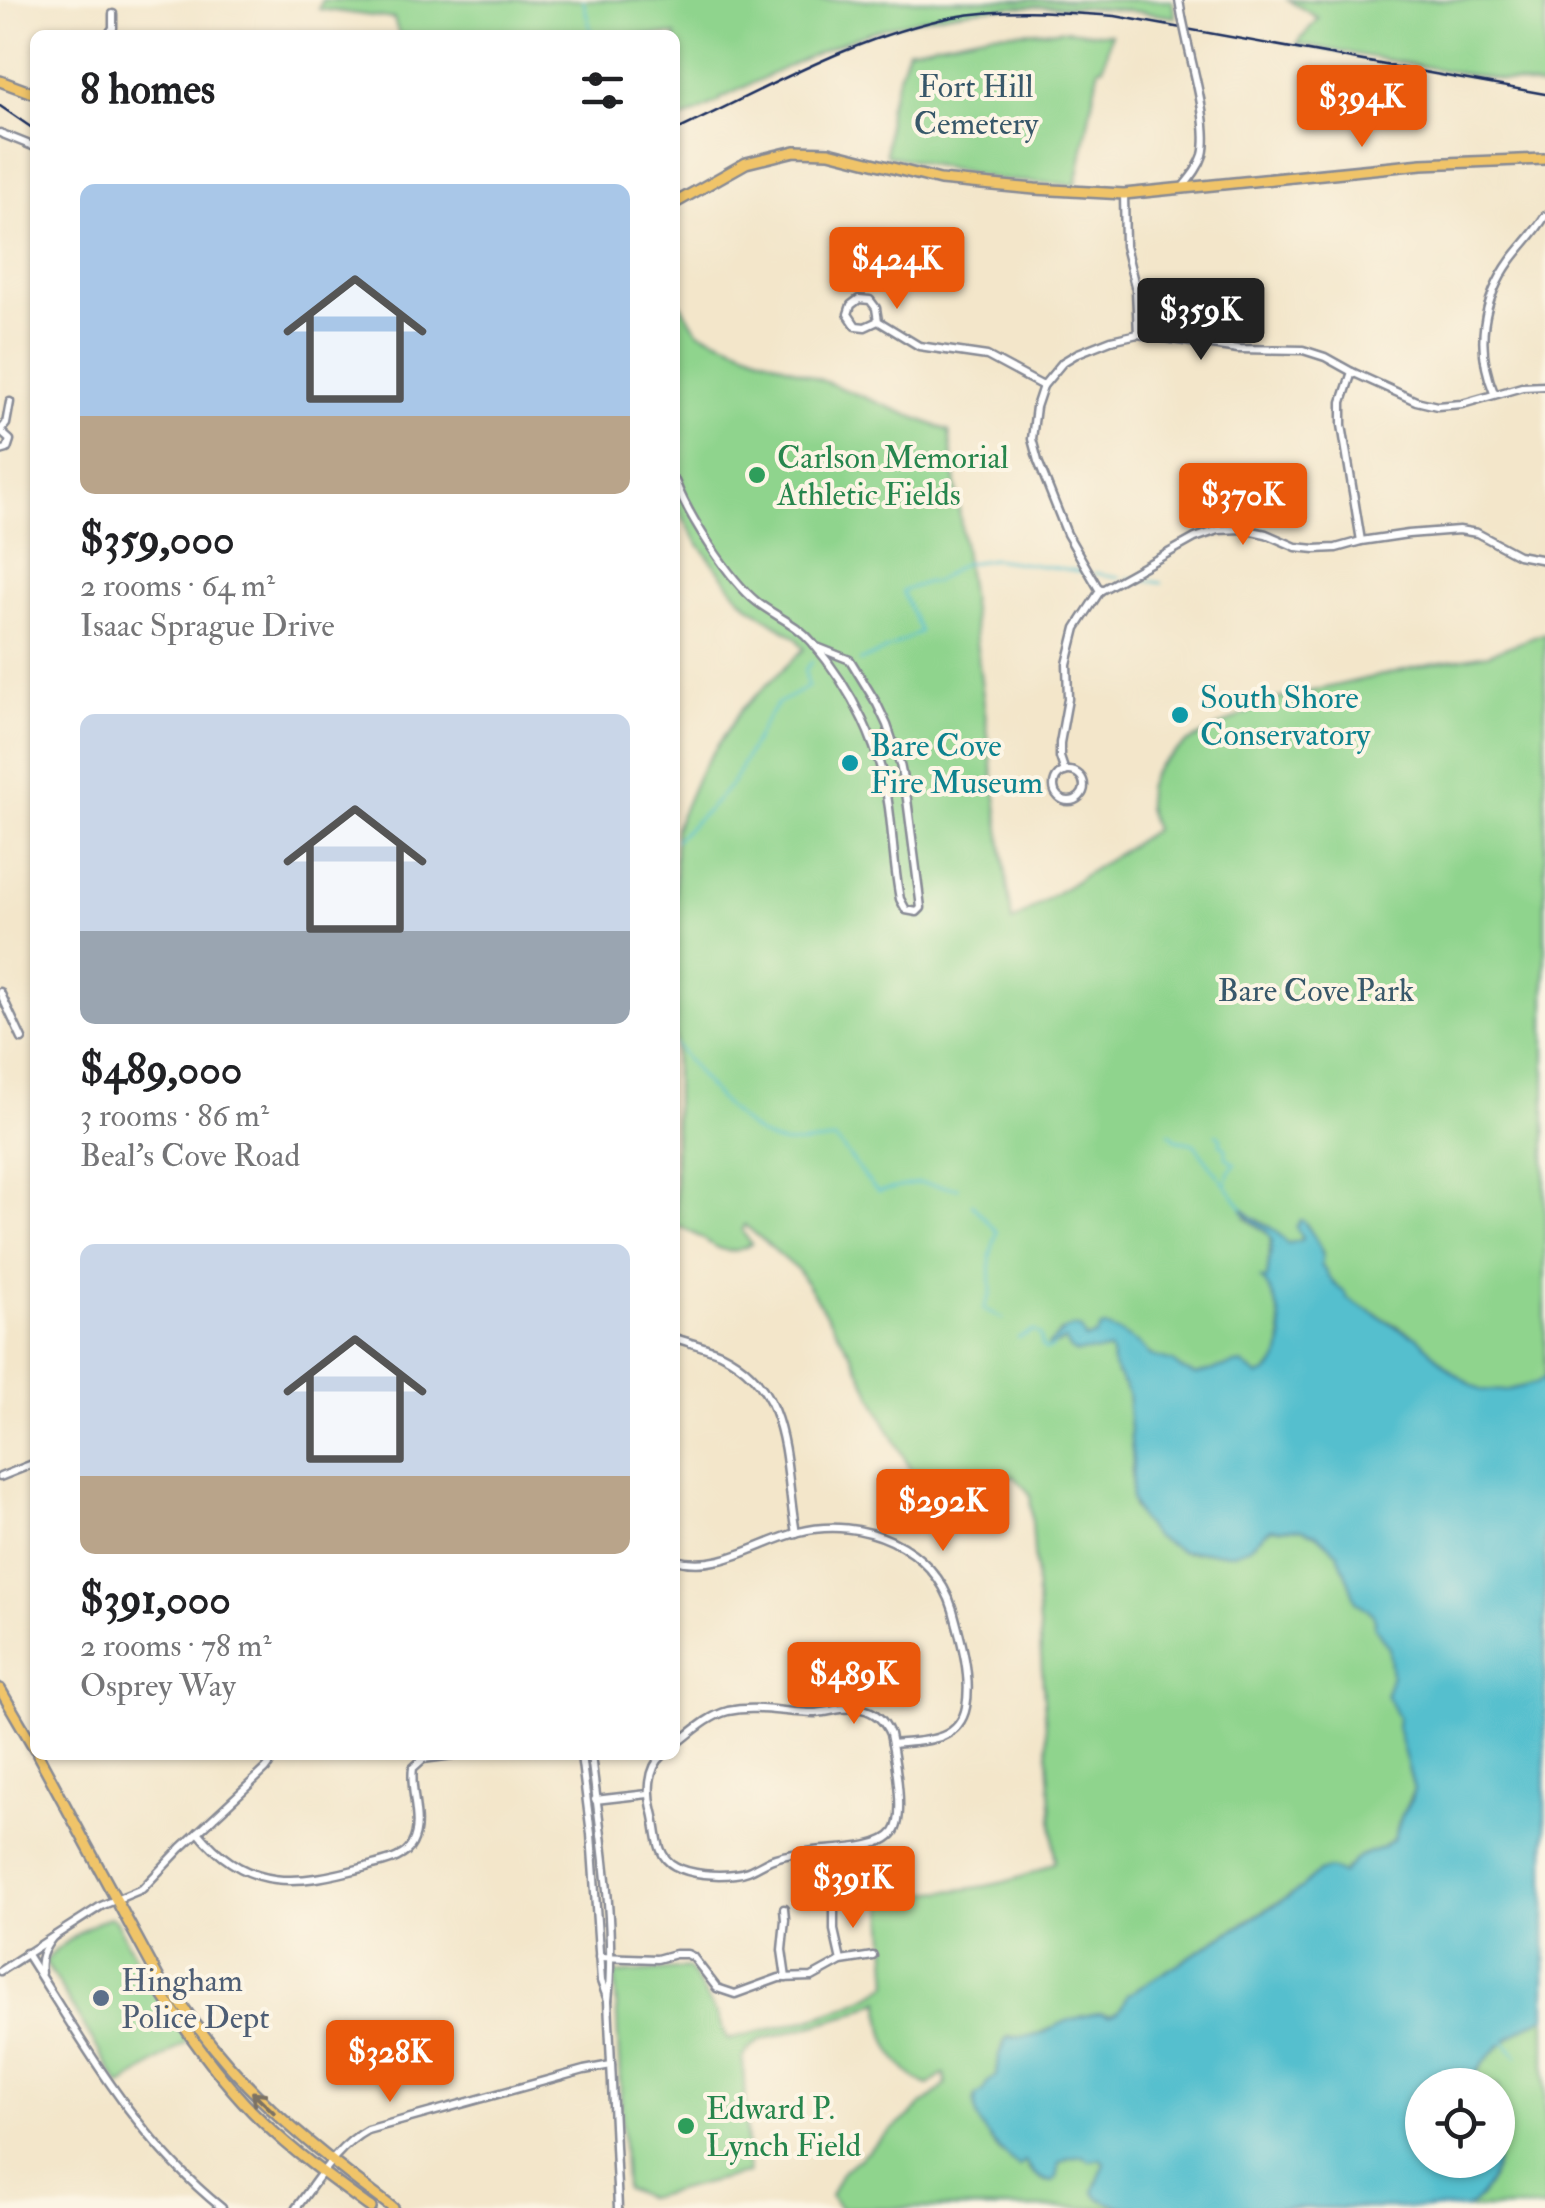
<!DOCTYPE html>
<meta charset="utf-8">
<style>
body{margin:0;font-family:"IM FELL Double Pica",serif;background:#f6f6f6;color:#202124;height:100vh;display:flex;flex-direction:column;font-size:38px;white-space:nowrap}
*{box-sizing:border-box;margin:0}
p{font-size:32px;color:#757577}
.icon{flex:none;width:55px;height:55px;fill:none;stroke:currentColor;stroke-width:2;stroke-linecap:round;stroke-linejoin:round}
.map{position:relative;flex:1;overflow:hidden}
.sheet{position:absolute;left:30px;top:30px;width:650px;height:1730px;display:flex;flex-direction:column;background:#fff;border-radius:15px;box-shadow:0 2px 8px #0004}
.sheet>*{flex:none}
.controls{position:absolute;left:1405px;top:2068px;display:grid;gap:20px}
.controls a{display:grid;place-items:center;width:110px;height:110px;border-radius:50%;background:#fff;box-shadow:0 2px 8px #0004;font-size:50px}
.price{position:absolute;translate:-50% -85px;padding:0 22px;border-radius:10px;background:#ea580c;color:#fff;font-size:32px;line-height:65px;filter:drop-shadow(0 2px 5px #0008)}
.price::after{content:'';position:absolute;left:50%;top:60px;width:30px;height:22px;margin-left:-15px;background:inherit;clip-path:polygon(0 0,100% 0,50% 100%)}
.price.current{background:#222;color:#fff}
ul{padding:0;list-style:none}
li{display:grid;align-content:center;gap:20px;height:530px;padding:0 50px}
li span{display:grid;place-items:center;height:310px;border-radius:15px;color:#555}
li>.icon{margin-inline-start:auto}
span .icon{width:180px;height:180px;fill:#fffc;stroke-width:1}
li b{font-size:42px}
h2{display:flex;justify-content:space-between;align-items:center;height:120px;padding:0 50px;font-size:42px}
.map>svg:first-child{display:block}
.green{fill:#8fd48d;stroke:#558276;stroke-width:2.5}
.water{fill:#54bfce;stroke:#387796;stroke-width:2.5}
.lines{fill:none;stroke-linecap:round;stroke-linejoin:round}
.stream{stroke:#54bfce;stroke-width:2.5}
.minor-casing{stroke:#878a94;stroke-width:11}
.major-casing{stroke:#878a94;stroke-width:14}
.minor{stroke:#fff;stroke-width:6}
.major{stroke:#f0c469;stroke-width:9}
.rail{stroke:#1b2f5e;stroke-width:2.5}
.minor-bridge-casing{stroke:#878a94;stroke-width:11;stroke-linecap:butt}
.minor-bridge{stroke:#fff;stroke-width:6}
.oneway{stroke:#7b7263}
.leisure-dot{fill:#2e9e5b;stroke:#fcf5e5;stroke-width:4}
.culture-dot{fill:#0f9aa8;stroke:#fcf5e5;stroke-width:4}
.service-dot{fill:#5c6f8a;stroke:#fcf5e5;stroke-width:4}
.labels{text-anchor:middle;stroke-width:8;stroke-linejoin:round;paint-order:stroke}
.park-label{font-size:32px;fill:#38586a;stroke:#fcf5e5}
.leisure-label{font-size:32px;fill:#27864d;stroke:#fcf5e5;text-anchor:start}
.culture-label{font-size:32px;fill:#0d838f;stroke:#fcf5e5;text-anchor:start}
.service-label{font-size:32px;fill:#4e5e75;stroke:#fcf5e5;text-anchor:start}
</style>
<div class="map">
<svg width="1545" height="2208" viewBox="0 0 1545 2208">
<rect width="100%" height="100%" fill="#fcf5e5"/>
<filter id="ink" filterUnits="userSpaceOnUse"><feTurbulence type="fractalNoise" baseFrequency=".01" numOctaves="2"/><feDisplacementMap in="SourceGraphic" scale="20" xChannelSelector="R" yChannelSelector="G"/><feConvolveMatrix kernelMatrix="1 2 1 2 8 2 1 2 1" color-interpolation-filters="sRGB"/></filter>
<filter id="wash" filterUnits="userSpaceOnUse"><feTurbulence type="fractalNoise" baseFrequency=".0048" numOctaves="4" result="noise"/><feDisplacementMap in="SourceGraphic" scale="40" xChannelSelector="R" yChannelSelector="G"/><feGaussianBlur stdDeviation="2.25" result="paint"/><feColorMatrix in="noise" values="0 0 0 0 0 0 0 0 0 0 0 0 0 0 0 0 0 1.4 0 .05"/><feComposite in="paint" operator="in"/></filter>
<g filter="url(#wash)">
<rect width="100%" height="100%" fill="#f3e6ca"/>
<!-- green -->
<g class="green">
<path d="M322,0H1172L1175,17C1068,0 963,0 859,36C812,53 766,77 720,99V101L675,123V35H399L394,19L319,9Z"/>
<polygon points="1288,0 1545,0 1545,88 1297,44 1318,18"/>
<polygon points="1064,30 1111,34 1103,67 1099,67 1076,185 1001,180 886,155 888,108 908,49 990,33"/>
<path d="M675,296L698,331L949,431L1012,922L1154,830L1147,808V787L1153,773L1159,765L1188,742L1273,700L1430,664L1488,654L1545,633V1377L1537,1383L1505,1391L1480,1390L1452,1372L1417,1337L1347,1298L1345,1293L1334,1284L1321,1265L1323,1253L1307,1225L1301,1240L1287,1244C1275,1232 1264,1217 1246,1218L1271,1236L1267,1279H1262C1280,1298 1284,1334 1280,1360L1265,1375L1258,1376L1242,1364H1236L1195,1375L1181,1369L1173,1362L1155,1358L1144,1350L1095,1336L1084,1339V1336L1061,1332L1049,1345L1059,1344L1065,1340L1088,1349L1109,1350C1112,1355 1112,1361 1114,1367C1119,1383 1132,1388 1128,1407L1133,1462L1131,1473L1133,1508C1145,1519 1166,1545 1181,1551C1189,1554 1198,1552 1206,1552C1241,1554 1244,1548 1271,1528L1301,1529L1317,1534L1338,1553L1356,1601L1372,1613L1375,1619V1627L1389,1647L1392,1675L1386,1694L1399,1718L1397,1727L1414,1789L1399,1822L1394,1839L1381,1848L1358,1857L1341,1874L1301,1889L1271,1906L1127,1995L1121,2010L1111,2015L1099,2013L1080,2017L1025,2039L1010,2036L1006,2038L999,2058L997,2075L987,2083L982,2092L974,2098C975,2115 987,2139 1000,2151C1006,2157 1015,2160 1023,2163L1025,2160L1027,2162L1028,2169L1045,2181L1053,2182L1057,2178L1059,2163C1072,2155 1093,2152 1105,2164L1094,2190C1100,2204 1114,2203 1127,2208H840L830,2196L841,2173L946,2085L944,2074L929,2085C918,2082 911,2076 903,2067C885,2047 881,2026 881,2000L849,2015L761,2040L748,2050L743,2059L748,2173L647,2198L625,2188L615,1974L689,1968L718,2017L728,2040C782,2025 843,2016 889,1984L883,1896C941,1891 1003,1892 1055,1862L1030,1494L1014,1476L911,1470L885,1422L852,1355L798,1270L745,1225L742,1231L751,1244C719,1265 704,1231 675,1226V828L698,775L741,710L804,649L796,638L748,605L736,593L698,543L675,504Z"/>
<path d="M110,1917L115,1920L148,1981L188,2041L120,2086L45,1962C56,1947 92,1922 110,1917Z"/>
<path d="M1545,2017V2208H1466C1509,2183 1498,2126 1498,2085H1469C1486,2053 1512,2031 1545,2017Z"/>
</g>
<!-- water -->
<path class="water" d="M1243,1208C1255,1225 1274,1223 1287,1244L1301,1240L1302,1238L1296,1227L1300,1220L1303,1221C1312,1232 1326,1252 1321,1265L1334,1284L1345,1293L1347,1298L1401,1330L1417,1337L1452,1372L1480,1390L1505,1391L1537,1383L1545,1377V2017C1512,2031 1486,2053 1469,2085H1422V2160H1497C1493,2179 1483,2198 1466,2208H1127C1114,2203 1100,2204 1094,2190L1105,2164L1101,2159L1090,2161L1083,2156L1068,2158L1059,2163L1057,2178L1053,2182C1039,2180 1031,2171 1025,2161L1019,2167C999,2149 969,2125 976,2095L982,2092L987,2083L997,2075L999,2058L1006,2038C1020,2036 1031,2038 1045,2032C1055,2028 1062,2021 1074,2019C1081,2017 1091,2014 1098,2013C1108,2013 1104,2018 1114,2014C1123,2011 1123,2002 1127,1995L1301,1889C1312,1876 1325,1862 1342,1874L1358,1857L1381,1848L1394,1839L1403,1812L1411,1800L1414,1789L1397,1727L1398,1718L1386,1694L1392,1675L1389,1648L1375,1627V1619L1372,1613L1356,1601L1338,1553L1317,1534L1301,1529L1271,1528L1248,1548L1234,1553L1181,1551L1154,1536L1139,1518L1131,1499L1133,1462L1128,1407C1132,1388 1119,1383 1114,1367C1112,1361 1112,1355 1109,1350C1106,1350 1103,1351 1100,1351C1090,1352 1088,1349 1077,1353L1071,1350L1065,1340L1049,1348V1345C1060,1336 1066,1323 1081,1329L1085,1339L1095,1336L1101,1328L1105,1327L1120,1333L1140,1345L1149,1355L1173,1362L1181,1369L1195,1375L1236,1364H1242L1258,1376C1297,1368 1282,1298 1261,1279H1267L1272,1241C1268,1226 1250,1224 1243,1211Z"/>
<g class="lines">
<!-- stream -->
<g class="stream">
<polyline points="583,0 592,35"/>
<polyline points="1094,573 1120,577"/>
<polyline points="1128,578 1162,583"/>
<polyline points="860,661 886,650 920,632 902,591 927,582 933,583 962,564 993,559 1086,572"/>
<polyline points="675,840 711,807 733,782 763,725 777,704 808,687 805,670 812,662"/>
<path d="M675,1044C698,1074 743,1137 781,1143C797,1146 818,1141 835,1140C852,1156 861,1176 878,1192L917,1183L958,1188"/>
<polyline points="1169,1133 1176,1139 1194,1144 1243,1208"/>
<polyline points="1216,1134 1221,1138 1220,1144 1226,1149 1226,1157 1235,1164 1229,1171 1226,1184"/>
<polyline points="972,1204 997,1232 990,1256 991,1293 984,1309 1003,1319"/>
<polyline points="1018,1338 1033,1331 1040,1335 1042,1346 1046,1350 1053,1347"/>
<polyline points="1503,2041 1518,2056"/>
</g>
</g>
</g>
<g filter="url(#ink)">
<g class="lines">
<defs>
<g id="minor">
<polyline points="1179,0 1182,17"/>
<polyline points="108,35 113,28 113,14"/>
<polyline points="0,133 35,147"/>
<path d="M1182,188C1190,178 1199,168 1203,155C1210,128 1194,73 1188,45"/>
<polyline points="1124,194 1125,246 1136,290 1138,334"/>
<polyline points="878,321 865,327 856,326 848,314 851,305 859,299 870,300 876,308 878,321 919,346 987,356 1043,386"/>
<polyline points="1352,372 1342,402 1342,425 1361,541"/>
<path d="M1494,393C1475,347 1482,300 1511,260C1522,245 1535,233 1545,216"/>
<polyline points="0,451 7,449 10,440 0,431 6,424 10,402"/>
<path d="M675,481C688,515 729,580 757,602C775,616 797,624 812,642C852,689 881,747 889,808C893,838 894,869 900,899L906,910L917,912L921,908L907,799L900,764L887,725L877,704L850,660L817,647"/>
<polyline points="1100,591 1067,534 1038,461 1032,439 1036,407 1043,386 1063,362 1078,353 1111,340 1138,334 1238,349 1303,350 1325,357 1352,372 1416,401 1437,406 1462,404 1522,387 1545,386"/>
<circle cx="1069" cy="786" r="15"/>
<polyline points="1065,772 1060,757 1060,743 1068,699 1067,664 1076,628 1100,591 1195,538 1218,530 1242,529 1266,534 1296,547 1315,549 1336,548 1361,541 1408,534 1459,530 1477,533 1518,555 1545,560"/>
<polyline points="0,992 22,1039"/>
<path d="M675,1338C690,1343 706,1347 720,1353C794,1389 783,1464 796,1533"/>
<polyline points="0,1477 35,1463"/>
<path d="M675,1560C719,1572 758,1543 799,1532C861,1516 934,1546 953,1610C961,1639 972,1677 966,1707C959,1743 922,1741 892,1744"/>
<polyline points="581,1755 591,1834 601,1981 608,2000"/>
<path d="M591,1755C600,1832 616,1924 608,2001L618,2208"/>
<path d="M663,1755C647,1769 648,1794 653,1812C658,1830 655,1856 675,1866C691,1875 717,1876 735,1874C749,1873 757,1866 770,1860C783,1854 800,1853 814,1851C835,1848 881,1850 894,1832C906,1815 894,1754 890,1734C885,1722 876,1712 862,1709C846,1706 830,1712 815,1713C786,1713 757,1705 728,1711C708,1716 691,1733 675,1745"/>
<polyline points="595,1800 648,1794"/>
<path d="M198,1832C248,1893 298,1885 366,1867C382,1862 404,1860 412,1844C424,1822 409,1791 413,1768L423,1759L453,1755"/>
<polyline points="834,1903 834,1930 841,1961"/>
<polyline points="784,1909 785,1920 782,1950 786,1978"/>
<path d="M26,1953C84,2044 137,2140 222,2208"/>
<polyline points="599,1957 657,1959 675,1954 687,1954 693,1957 717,1988 735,1994 779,1978 812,1977 841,1961 873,1956"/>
<polyline points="0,1971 101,1906 142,1889 181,1848 266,1769 269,1765 268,1755"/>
<path d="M41,1973C39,1959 43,1950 52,1938"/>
<path d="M296,2208C317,2181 336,2147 367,2130L584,2070L611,2065"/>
</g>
<g id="major">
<polyline points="0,81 35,94"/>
<polyline points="675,203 746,163 795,151 829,152 940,180 1035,189 1124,194 1422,164 1545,159"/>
<polyline points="0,1689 35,1749"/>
<path d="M38,1755L164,1988L163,1995C192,2040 224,2085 263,2122C296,2154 334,2181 371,2208"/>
<path d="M164,1988L172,1990C231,2083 306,2143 393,2208"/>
</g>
</defs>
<!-- minor casing -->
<use href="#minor" class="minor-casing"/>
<!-- major casing -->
<use href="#major" class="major-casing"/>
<!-- minor -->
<use href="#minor" class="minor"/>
<!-- major -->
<use href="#major" class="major"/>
<!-- rail -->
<g class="rail">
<polyline points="0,106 35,130"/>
<path d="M675,131C766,89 853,37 953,17C1006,7 1061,12 1115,16L1545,94"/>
</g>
<defs>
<polyline id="minor-bridge" points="1182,17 1188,45"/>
</defs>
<!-- minor-bridge casing -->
<use href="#minor-bridge" class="minor-bridge-casing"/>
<!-- minor-bridge -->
<use href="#minor-bridge" class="minor-bridge"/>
</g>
<!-- one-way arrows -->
<defs><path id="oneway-shaft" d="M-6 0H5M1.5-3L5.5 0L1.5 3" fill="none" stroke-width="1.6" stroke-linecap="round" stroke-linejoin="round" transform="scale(2.5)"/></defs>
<use class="oneway" href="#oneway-shaft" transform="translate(263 2102) rotate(-136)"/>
</g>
<!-- markers -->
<g class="leisure-dot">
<circle cx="757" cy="475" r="10"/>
<circle cx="686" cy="2126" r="10"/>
</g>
<g class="culture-dot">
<circle cx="1180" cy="715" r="10"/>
<circle cx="850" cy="763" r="10"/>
</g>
<circle class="service-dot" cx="101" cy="1998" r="10"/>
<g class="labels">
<!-- park labels -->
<g class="park-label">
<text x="976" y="97">Fort Hill<tspan x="976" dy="37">Cemetery</tspan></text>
<text x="1316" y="1001">Bare Cove Park</text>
</g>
<!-- leisure labels -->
<g class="leisure-label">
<text x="777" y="468">Carlson Memorial<tspan x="777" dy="37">Athletic Fields</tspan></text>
<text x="706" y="2119">Edward P.<tspan x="706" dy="37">Lynch Field</tspan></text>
</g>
<!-- culture labels -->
<g class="culture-label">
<text x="1200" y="708">South Shore<tspan x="1200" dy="37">Conservatory</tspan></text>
<text x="870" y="756">Bare Cove<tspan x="870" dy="37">Fire Museum</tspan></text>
</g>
<!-- service labels -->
<g class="service-label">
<text x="121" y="1991">Hingham<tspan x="121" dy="37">Police Dept</tspan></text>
</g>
</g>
</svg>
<div class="controls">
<a><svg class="icon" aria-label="locate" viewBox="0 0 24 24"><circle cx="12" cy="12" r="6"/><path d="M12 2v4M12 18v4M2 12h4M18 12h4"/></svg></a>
</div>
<b class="price" style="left:1362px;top:150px">$394K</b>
<b class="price" style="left:897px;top:312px">$424K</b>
<b class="price current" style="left:1201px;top:363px">$359K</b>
<b class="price" style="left:1243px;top:548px">$370K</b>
<b class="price" style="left:943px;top:1554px">$292K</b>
<b class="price" style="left:854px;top:1727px">$489K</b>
<b class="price" style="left:853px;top:1931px">$391K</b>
<b class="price" style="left:390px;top:2105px">$328K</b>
<section class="sheet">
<h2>8 homes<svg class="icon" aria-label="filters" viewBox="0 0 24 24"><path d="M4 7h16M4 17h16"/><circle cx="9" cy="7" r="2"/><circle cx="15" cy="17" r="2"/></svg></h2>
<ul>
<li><span style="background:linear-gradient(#a9c7e8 75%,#b9a48a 0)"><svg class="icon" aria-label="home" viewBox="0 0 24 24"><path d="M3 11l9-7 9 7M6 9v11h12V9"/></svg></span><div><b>$359,000</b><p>2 rooms · 64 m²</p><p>Isaac Sprague Drive</p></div></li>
<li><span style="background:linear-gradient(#c9d6e8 70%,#9aa5b1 0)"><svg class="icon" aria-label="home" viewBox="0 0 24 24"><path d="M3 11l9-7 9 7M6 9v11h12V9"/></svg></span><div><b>$489,000</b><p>3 rooms · 86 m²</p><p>Beal's Cove Road</p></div></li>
<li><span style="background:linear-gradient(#c9d6e8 75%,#b9a48a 0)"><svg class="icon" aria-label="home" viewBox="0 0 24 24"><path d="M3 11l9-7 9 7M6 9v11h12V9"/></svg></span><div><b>$391,000</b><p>2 rooms · 78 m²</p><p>Osprey Way</p></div></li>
</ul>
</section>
</div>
